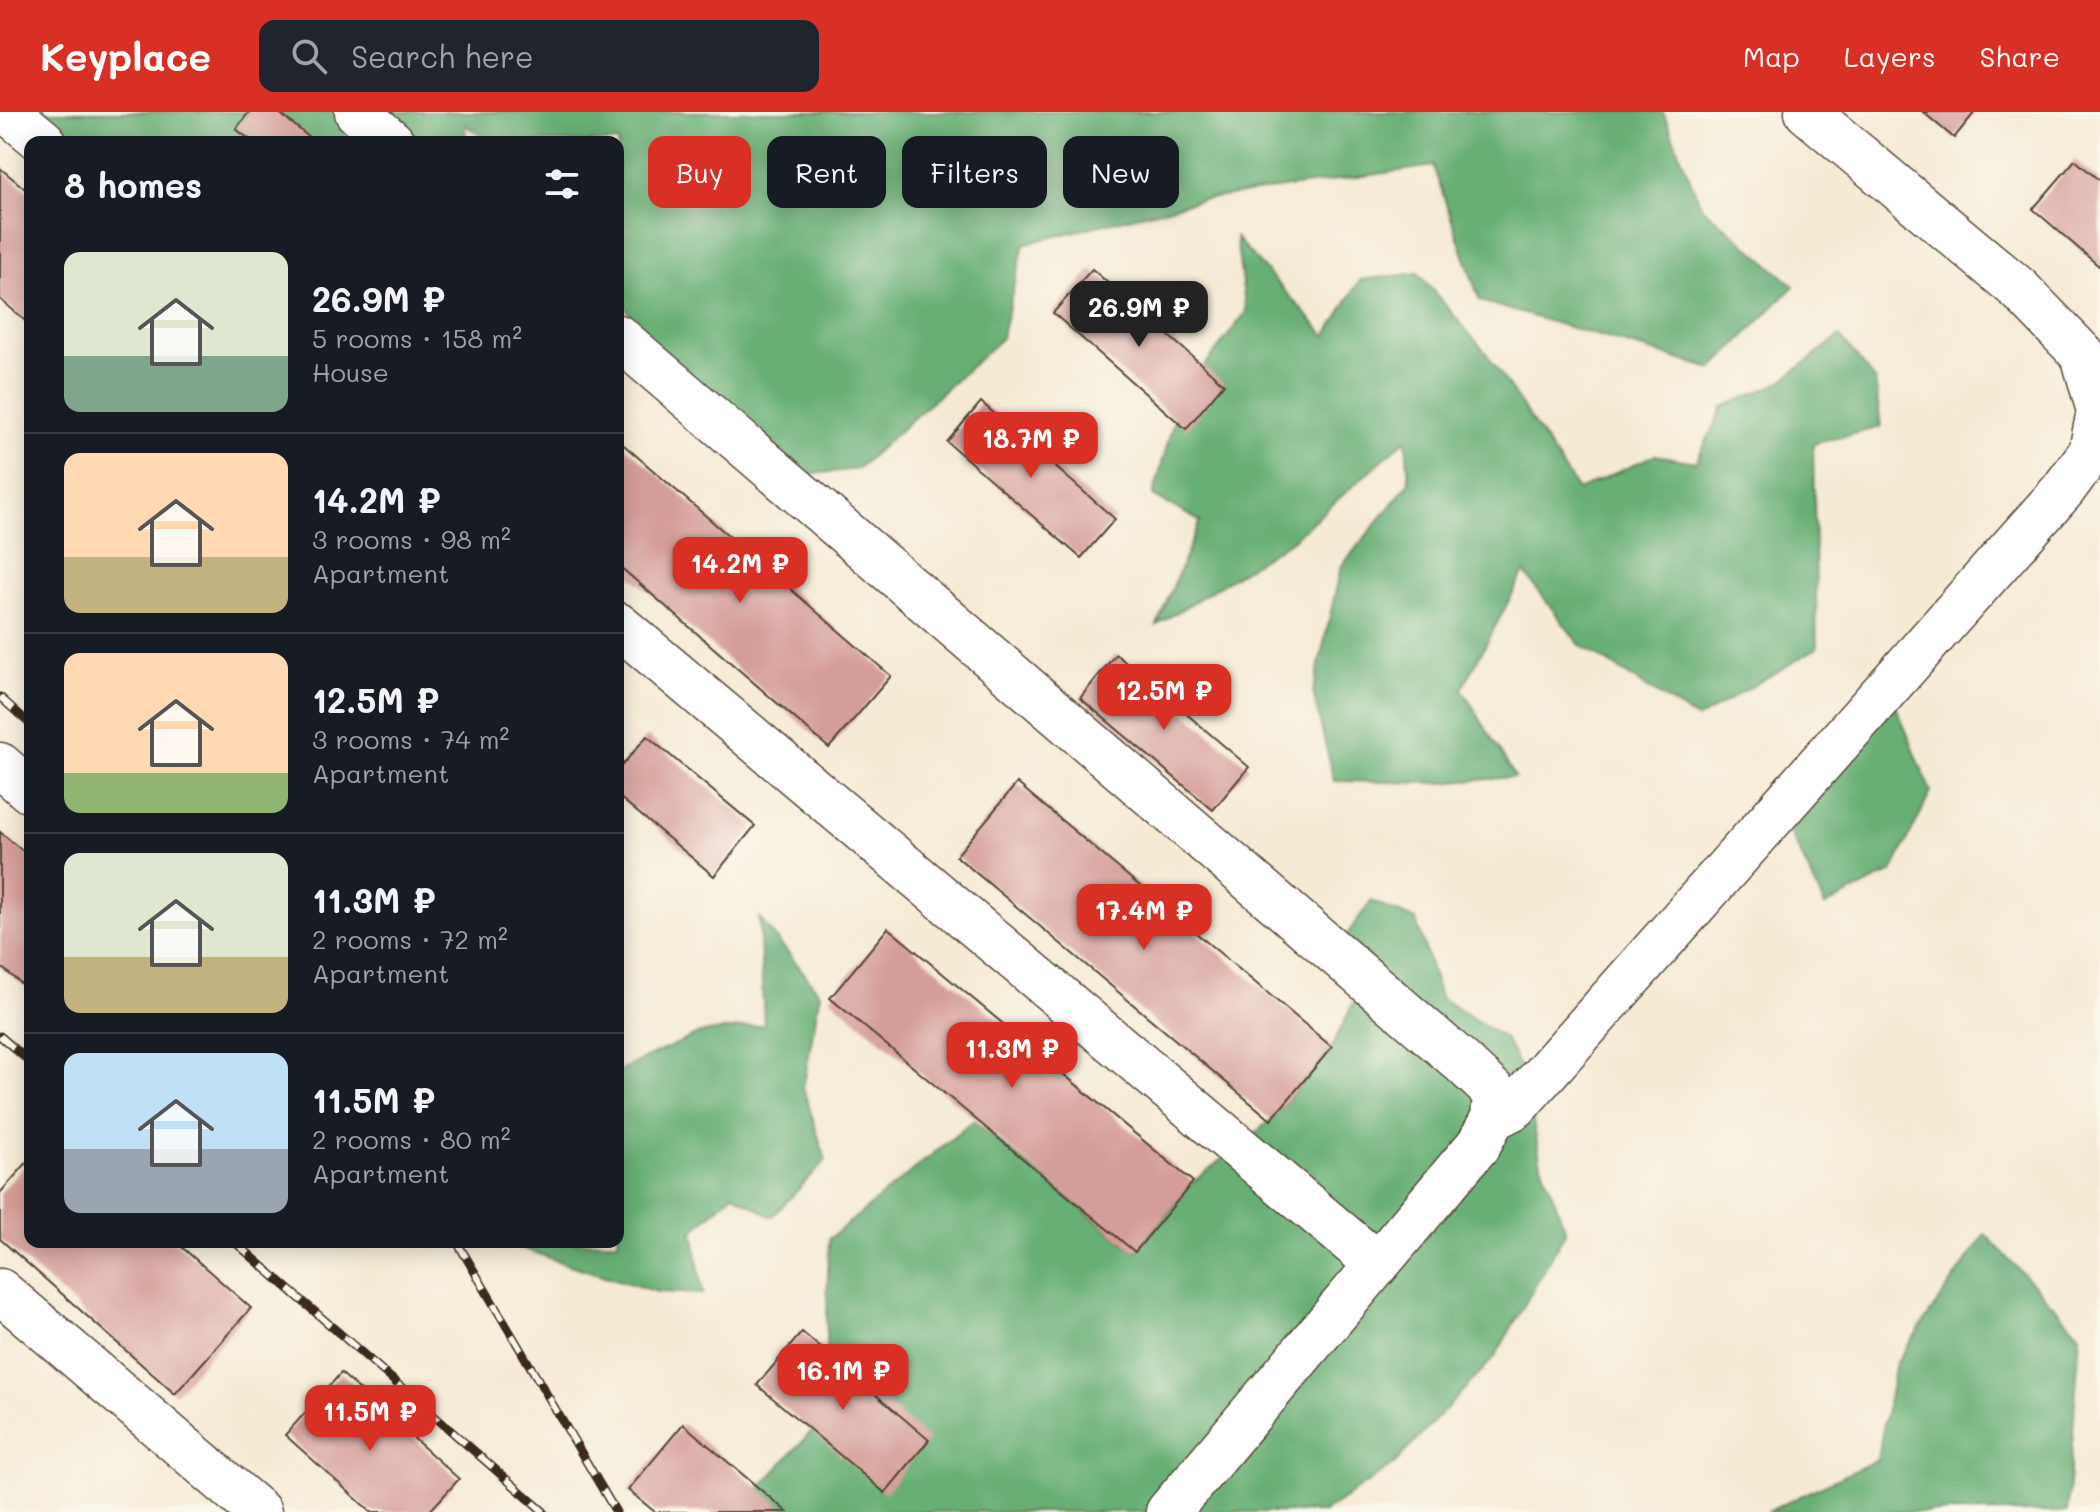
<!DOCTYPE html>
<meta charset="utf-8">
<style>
body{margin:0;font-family:Mali,sans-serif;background:#20242c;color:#f1f3f6;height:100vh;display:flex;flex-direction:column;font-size:30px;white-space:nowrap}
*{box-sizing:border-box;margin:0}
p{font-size:26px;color:#9ea1a6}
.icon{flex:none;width:44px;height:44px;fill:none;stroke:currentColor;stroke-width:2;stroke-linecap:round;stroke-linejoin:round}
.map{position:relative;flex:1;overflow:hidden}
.panel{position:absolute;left:24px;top:24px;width:600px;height:1112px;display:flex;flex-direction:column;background:#171b24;border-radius:16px;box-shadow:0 4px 20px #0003}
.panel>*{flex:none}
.top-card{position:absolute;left:648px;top:24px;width:760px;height:72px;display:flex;gap:16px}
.price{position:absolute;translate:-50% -68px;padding:0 18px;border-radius:16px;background:#d93025;color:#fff;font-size:26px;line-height:52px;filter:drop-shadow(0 2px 4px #0008)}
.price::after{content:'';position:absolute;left:50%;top:48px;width:24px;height:18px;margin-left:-12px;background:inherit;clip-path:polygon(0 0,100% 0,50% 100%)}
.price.active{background:#222;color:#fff}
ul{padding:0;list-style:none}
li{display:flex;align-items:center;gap:24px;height:200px;padding:0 40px}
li+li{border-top:2px solid #363941}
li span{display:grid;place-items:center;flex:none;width:224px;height:160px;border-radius:16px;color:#555}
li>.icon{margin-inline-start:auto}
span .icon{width:96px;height:96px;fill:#fffc;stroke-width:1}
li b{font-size:34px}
h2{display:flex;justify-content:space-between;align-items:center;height:96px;padding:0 40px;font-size:34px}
.tag{padding:0 28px;border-radius:16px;background:#171b24;box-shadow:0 4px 20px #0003;font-size:28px;line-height:72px}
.tag.active{background:#d93025;color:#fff}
header{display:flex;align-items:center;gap:48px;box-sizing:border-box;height:112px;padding:0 40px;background:#d93025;color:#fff}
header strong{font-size:38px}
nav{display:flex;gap:44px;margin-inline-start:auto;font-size:28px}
.search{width:560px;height:72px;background:#20242c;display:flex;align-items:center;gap:20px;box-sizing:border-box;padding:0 28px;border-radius:16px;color:#9ea1a6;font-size:30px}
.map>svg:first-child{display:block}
.forest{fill:#67af75;stroke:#516c4a;stroke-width:2}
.building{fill:#d59d99}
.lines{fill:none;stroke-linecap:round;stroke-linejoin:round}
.minor-casing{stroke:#574739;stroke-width:47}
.minor{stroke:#fff;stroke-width:44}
.rail-casing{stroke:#3b2a1e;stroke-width:9}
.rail{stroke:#fbf7ec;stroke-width:6;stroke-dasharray:18;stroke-linecap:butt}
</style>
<header>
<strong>Keyplace</strong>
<div class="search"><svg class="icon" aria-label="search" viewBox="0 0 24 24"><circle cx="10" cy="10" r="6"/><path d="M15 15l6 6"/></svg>Search here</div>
<nav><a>Map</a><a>Layers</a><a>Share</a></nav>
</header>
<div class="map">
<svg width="2100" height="1400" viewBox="0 0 2100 1400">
<rect width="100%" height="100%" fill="#fbf7ec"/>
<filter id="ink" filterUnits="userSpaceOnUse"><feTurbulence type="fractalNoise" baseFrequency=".0125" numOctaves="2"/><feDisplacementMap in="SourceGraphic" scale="16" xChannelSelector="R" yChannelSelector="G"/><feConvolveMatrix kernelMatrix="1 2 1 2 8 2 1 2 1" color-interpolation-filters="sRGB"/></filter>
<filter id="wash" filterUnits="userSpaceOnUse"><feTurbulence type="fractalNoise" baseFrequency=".006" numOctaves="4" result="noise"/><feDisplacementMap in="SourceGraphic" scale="32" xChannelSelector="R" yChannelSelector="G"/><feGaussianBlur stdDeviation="1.8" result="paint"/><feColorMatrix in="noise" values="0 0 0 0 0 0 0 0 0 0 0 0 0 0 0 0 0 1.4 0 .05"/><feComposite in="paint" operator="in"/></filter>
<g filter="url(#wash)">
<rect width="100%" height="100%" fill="#f5ead4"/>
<!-- forest -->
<g class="forest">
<polygon points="35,0 1663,0 1701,94 1794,174 1712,257 1480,189 1433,54 1201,88 1024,132 1001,227 857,357 769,367 659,263 618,179 618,30 491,30 465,13 466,30 71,30"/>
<polygon points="1236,126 1326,224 1360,168 1418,161 1487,242 1578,378 1655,343 1696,350 1723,295 1779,271 1840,224 1875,268 1881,315 1813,332 1817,536 1697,607 1579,532 1524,460 1462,577 1515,665 1440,671 1334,669 1313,580 1341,455 1409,371 1406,327 1292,428 1157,513 1200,409 1153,384 1180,286 1246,200"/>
<polygon points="1896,594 1931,680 1892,760 1825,794 1790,720 1838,650"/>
<polygon points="1371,789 1416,808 1440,885 1505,927 1525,966 1541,1052 1566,1119 1495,1245 1392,1354 1324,1400 737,1400 824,1306 829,1127 973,1009 1135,1140 1193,1070 1271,1008 1332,935 1362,873 1338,835"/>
<polygon points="759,805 820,881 803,976 826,1048 772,1105 733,1082 693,1119 703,1182 657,1180 563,1151 506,1130 618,1130 618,969 622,957 700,921 764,913"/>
<polygon points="1985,1122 2080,1222 2067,1400 1767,1400 1877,1348 1896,1251"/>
</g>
<g id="blocks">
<!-- building -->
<g class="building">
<polygon points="249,0 278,0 315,30 253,30 236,17"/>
<polygon points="1923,0 1975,0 1954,26"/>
<polygon points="2075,48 2100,69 2100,155 2033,97"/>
<polygon points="0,56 30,81 30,213 0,187"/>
<polygon points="1092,157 1224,272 1186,317 1053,201"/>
<polygon points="981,290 1115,407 1081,446 947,330"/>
<polygon points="618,328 891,564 829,636 618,453"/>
<polygon points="1116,542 1249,655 1213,698 1080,586"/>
<polygon points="647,624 755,714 714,764 618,684 618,658"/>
<polygon points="1017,671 1332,935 1271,1008 956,744"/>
<polygon points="0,720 30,745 30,879 0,854"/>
<polygon points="888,816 1193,1070 1135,1140 830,886"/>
<polygon points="30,1047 30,1130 176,1130 251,1196 175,1282 0,1127 0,1081"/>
<polygon points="802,1220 929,1328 885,1381 757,1273"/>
<polygon points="341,1261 459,1367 429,1400 371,1400 285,1323"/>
<polygon points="683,1312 787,1400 655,1400 628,1378"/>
</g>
</g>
</g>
<g filter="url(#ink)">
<use href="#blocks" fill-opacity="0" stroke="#574739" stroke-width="2"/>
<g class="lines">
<defs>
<g id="minor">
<polyline points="8,0 44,30"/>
<polyline points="357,0 392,30"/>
<polyline points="618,225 1461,949 1495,981 1493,1006 1479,1032 1168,1400"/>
<polyline points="618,513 1377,1152"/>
<polyline points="0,653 30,679"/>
<polyline points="1493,1006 1515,995 2063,378 2091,340 2099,299 2083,243 2019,177 1807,0"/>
<polyline points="0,1179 259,1400"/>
</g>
</defs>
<!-- minor casing -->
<use href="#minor" class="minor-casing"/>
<!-- minor -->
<use href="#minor" class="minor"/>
<defs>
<g id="rail">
<polyline points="0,585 30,612"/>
<polyline points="0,924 30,950"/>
<polyline points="235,1130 544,1400"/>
<polyline points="457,1130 616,1400"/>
</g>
</defs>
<!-- rail casing -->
<use href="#rail" class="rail-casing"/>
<!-- rail -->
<use href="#rail" class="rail"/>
</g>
</g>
</svg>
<b class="price active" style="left:1139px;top:237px">26.9M ₽</b>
<b class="price" style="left:1031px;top:368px">18.7M ₽</b>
<b class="price" style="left:740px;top:493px">14.2M ₽</b>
<b class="price" style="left:1164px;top:620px">12.5M ₽</b>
<b class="price" style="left:1144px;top:840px">17.4M ₽</b>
<b class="price" style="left:1012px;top:978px">11.3M ₽</b>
<b class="price" style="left:843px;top:1300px">16.1M ₽</b>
<b class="price" style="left:370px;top:1341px">11.5M ₽</b>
<div class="top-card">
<a class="tag active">Buy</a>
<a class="tag">Rent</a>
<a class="tag">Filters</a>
<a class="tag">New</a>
</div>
<section class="panel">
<h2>8 homes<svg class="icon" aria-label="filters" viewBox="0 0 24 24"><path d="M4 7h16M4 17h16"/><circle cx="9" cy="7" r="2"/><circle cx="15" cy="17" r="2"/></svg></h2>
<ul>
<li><span style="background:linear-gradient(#dfe7d0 65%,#7fa58c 0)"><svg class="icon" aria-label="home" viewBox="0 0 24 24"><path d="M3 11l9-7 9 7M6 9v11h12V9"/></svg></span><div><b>26.9M ₽</b><p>5 rooms · 158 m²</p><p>House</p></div></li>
<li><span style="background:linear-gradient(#ffd9b3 65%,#c2b280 0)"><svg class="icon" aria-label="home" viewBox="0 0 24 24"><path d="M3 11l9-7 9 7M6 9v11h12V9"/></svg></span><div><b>14.2M ₽</b><p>3 rooms · 98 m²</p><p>Apartment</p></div></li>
<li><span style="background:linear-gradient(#ffd9b3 75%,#8fb573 0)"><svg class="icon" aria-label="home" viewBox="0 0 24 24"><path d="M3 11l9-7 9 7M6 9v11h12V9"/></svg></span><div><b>12.5M ₽</b><p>3 rooms · 74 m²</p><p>Apartment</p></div></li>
<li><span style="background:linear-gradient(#dfe7d0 65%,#c2b280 0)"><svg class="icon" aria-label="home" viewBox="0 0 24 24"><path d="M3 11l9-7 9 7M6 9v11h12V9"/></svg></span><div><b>11.3M ₽</b><p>2 rooms · 72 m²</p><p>Apartment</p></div></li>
<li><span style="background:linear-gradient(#bfe0f5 60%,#9aa5b1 0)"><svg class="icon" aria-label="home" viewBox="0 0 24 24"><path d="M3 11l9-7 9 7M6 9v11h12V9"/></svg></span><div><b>11.5M ₽</b><p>2 rooms · 80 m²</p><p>Apartment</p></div></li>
</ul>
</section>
</div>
